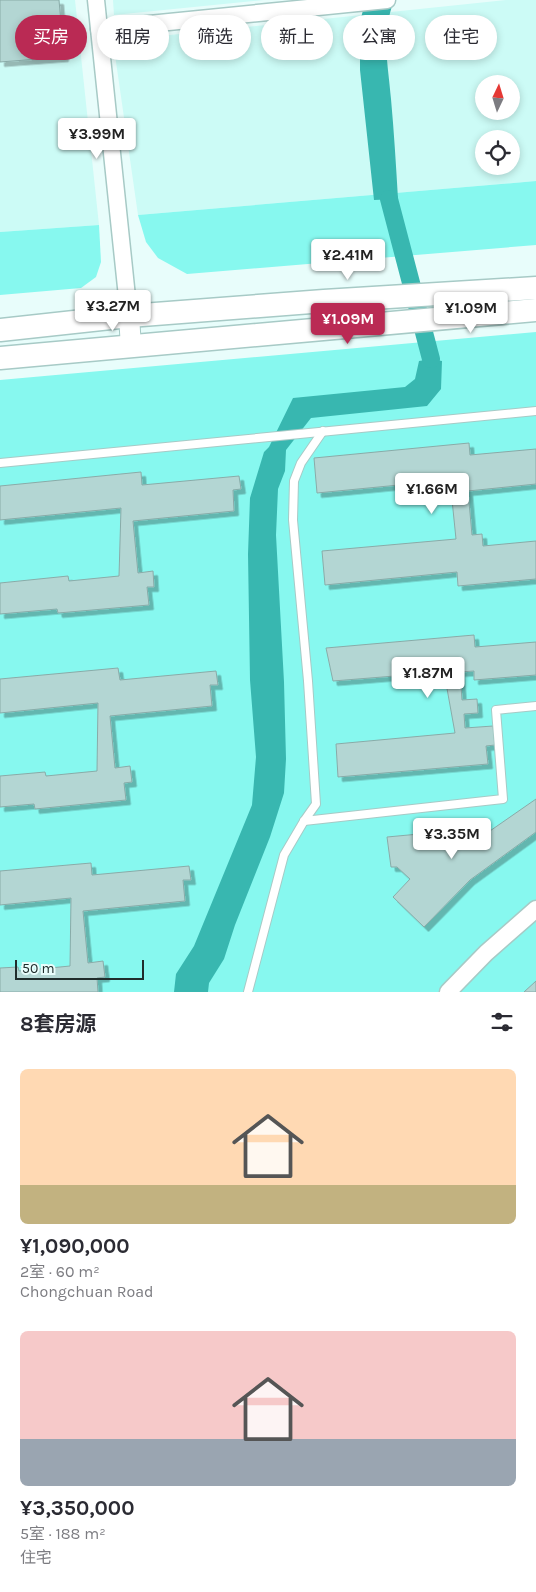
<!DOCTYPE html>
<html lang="zh">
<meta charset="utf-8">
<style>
body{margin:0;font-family:Karla,"Noto Sans SC",sans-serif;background:#f7f7f7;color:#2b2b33;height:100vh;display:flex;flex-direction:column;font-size:19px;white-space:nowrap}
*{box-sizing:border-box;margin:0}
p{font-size:16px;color:#7c7c81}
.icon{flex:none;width:28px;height:28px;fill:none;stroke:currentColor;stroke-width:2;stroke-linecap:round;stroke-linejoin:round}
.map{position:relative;height:992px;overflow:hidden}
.side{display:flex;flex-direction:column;background:#fff;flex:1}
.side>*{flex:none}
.guide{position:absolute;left:15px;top:15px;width:506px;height:45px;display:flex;gap:10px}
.needle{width:32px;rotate:4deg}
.buttons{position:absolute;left:475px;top:75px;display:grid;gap:10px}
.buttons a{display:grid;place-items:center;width:45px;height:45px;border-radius:50%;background:#fff;box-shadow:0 2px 8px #0003;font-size:25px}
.scale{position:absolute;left:15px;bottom:12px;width:129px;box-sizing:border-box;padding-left:5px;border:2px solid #202d2c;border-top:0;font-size:14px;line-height:18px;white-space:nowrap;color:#202d2c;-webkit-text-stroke:4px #e8fdfb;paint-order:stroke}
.price{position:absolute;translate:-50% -42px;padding:0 11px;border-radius:5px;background:#fff;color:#222;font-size:16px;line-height:32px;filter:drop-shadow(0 1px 2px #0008)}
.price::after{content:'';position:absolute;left:50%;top:30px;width:15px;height:11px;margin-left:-8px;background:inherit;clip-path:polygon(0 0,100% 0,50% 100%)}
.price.current{background:#ba2a54;color:#fff}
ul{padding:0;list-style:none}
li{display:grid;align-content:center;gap:10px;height:265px;padding:0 20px}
li span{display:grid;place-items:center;height:155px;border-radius:8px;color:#555}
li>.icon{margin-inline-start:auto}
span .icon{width:90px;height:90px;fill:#fffc;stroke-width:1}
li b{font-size:21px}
h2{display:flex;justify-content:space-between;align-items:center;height:60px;padding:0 20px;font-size:21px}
.chip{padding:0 18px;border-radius:22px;background:#fff;box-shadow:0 2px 8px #0003;font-size:18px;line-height:45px}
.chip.current{background:#ba2a54;color:#fff}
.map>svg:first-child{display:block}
.built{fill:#ccfbf6;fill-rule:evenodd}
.green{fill:#87f8ef}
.water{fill:#38b7b0}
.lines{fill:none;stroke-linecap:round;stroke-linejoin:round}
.canal{stroke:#38b7b0;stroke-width:18}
.building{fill:#b3d6d3;stroke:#89aba8;filter:url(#shadow)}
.service-casing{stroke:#a7cac6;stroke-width:10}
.minor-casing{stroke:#a7cac6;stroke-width:19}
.tertiary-casing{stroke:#a7cac6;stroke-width:22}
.secondary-casing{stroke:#a7cac6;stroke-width:25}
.service{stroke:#fff;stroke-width:8}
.minor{stroke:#fff;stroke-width:16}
.tertiary{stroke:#fff;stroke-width:20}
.secondary{stroke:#fff;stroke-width:22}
</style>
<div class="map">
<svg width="536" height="992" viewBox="0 0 536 992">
<defs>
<filter id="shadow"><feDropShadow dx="4.5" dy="4.5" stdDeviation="0" flood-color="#0004"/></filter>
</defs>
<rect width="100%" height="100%" fill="#e8fdfb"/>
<!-- built -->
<g class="built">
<polygon points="0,0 75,0 99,225 0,232"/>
<polygon points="113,0 264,0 114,15"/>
<path d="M506,0H536V181L138,215L113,41ZM484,84H511V111H484ZM484,139H511V166H484Z"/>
</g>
<!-- green -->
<g class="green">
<polygon points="536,181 536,245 187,274 158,258 146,242 138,215"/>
<polygon points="99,225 101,262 96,277 81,288 0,295 0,232"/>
<polygon points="536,332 536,992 0,992 0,380"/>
</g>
<!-- water -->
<g class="water">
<path d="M366,0H394C381,36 388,62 391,99C394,132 396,165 398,199L374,200L360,70V21Z"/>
<polygon points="431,359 442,361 441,389 427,406 311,418 286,450 285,471 278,489 276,535 284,682 286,759 284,793 270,837 235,925 224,959 209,983 208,992 174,992 176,974 194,946 252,805 256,757 250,680 248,554 250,498 264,452 269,447 293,398 405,387 415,379 419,361"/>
</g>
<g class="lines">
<!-- canal -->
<polyline class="canal" points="389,199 431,359"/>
</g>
<!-- building -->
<g class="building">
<polygon points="0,0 59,0 64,57 0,62"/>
<polygon points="469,443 470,455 536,449 536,484 468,491 472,535 482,534 483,546 536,541 536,579 458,586 457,572 325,585 322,551 456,539 450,480 317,493 314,458"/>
<polygon points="141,472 142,485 239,476 241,489 233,490 234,511 133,521 138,573 153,571 154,587 147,587 149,605 58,613 57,609 0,614 0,583 68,576 69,581 119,576 121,508 0,520 0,486"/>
<polygon points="474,635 475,647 536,642 536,675 474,680 474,671 460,672 462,700 477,699 478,713 464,714 465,728 493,726 495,745 486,746 488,764 338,777 336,744 455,733 444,672 333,681 326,648"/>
<polygon points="118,668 120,680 216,671 218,685 210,685 212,706 110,716 115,768 130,766 132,782 124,783 126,800 35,809 34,804 0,807 0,776 45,772 46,776 97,771 98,703 0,713 0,679"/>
<polygon points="536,799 536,832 470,880 424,927 393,897 410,879 397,867 391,867 387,837 462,830 475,819 487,833"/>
<polygon points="91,863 92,875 189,866 191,880 183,880 185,901 83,911 88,963 103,961 105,977 97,978 98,992 0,992 0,968 18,967 19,971 70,966 71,898 0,905 0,871"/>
<polygon points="536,981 536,992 524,992"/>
</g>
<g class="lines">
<defs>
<g id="service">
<polyline points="0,463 536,411"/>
<polyline points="304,821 503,799 496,710 536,706"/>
<polyline points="248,992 284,855 304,821 316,804 308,681 293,520 294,481 301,463 323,431"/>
</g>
<g id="minor">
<polyline points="96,0 129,316"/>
<polyline points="99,29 387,0"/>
<polyline points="448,992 486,953 536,909"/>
</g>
<polyline id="tertiary" points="129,316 131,347"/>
<g id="secondary">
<polyline points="0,330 129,316 324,301 536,288"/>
<polyline points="0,358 536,310"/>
</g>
</defs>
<!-- service casing -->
<use href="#service" class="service-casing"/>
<!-- minor casing -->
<use href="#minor" class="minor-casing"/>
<!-- tertiary casing -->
<use href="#tertiary" class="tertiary-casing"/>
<!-- secondary casing -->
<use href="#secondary" class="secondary-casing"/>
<!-- service -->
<use href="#service" class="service"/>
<!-- minor -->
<use href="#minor" class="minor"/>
<!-- tertiary -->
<use href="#tertiary" class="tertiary"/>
<!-- secondary -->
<use href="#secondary" class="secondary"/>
</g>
</svg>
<div class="buttons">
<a><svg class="needle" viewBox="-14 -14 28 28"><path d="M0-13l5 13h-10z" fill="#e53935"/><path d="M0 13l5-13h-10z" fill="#7c7c81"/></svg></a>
<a><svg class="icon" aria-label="locate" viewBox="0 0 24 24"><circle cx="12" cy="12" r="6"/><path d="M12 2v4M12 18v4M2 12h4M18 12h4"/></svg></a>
</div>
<div class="scale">50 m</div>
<b class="price" style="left:97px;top:160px">¥3.99M</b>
<b class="price" style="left:348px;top:281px">¥2.41M</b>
<b class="price" style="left:113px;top:332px">¥3.27M</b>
<b class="price" style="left:471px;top:334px">¥1.09M</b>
<b class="price current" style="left:348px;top:345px">¥1.09M</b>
<b class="price" style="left:432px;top:515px">¥1.66M</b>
<b class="price" style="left:428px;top:699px">¥1.87M</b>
<b class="price" style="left:452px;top:860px">¥3.35M</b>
<div class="guide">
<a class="chip current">买房</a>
<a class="chip">租房</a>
<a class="chip">筛选</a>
<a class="chip">新上</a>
<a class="chip">公寓</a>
<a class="chip">住宅</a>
</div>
</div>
<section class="side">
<h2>8套房源<svg class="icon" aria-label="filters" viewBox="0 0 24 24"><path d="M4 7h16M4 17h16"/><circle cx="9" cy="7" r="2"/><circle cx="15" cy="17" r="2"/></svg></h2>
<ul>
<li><span style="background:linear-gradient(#ffd9b3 75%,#c2b280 0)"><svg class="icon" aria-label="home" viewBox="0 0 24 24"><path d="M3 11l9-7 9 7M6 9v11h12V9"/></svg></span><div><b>¥1,090,000</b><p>2室 · 60 m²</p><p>Chongchuan Road</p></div></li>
<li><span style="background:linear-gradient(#f6c9c9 70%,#9aa5b1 0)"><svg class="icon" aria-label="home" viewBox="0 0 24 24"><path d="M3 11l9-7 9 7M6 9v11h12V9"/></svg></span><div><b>¥3,350,000</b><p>5室 · 188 m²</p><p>住宅</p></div></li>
</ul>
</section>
